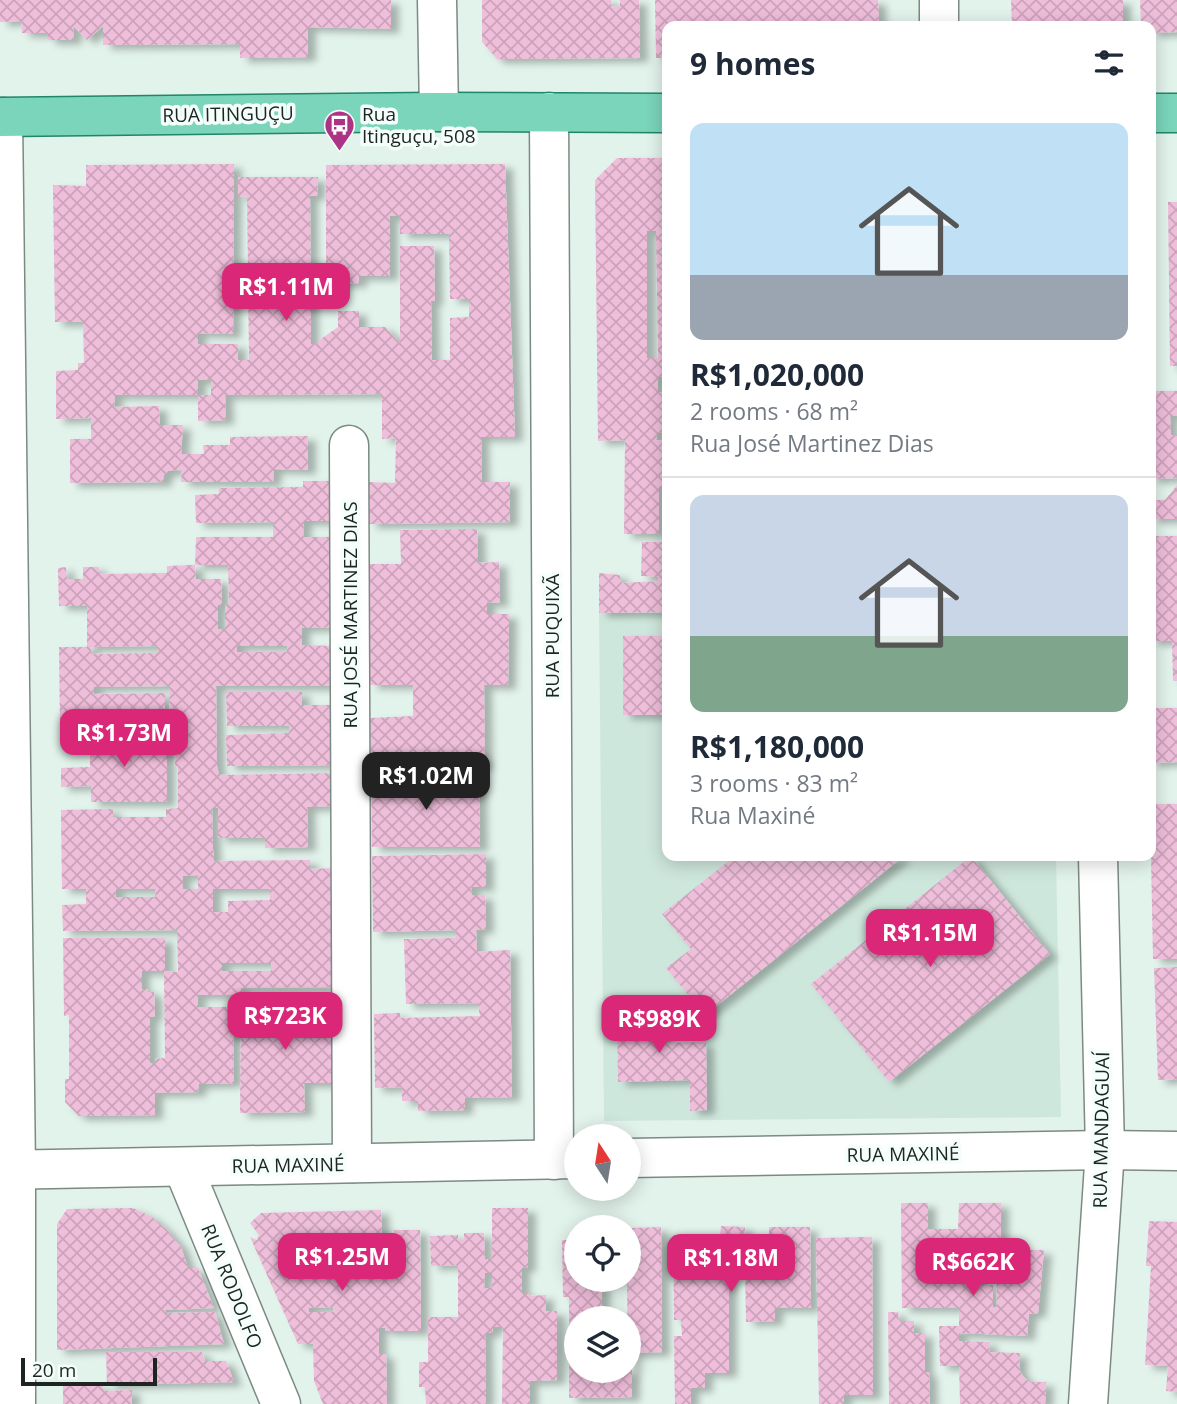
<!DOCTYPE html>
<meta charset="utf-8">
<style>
body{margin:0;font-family:"Open Sans",sans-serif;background:#f6f6f7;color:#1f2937;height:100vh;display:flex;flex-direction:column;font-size:26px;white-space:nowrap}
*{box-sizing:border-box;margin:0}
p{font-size:23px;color:#747a83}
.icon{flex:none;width:38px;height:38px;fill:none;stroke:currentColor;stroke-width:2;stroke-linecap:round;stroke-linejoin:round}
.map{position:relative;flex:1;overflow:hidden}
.sheet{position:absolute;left:662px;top:21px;width:494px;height:840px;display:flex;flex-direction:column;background:#fff;border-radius:14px;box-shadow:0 4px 18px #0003}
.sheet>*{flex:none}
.needle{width:46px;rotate:348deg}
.fabs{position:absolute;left:564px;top:1124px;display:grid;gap:14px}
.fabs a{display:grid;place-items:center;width:77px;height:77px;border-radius:50%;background:#fff;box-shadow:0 4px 18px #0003;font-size:35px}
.scale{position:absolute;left:21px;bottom:18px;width:136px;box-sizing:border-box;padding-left:7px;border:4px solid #1e2422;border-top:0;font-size:19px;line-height:24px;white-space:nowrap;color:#1e2422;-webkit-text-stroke:5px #f4fefa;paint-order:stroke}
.price{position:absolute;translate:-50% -60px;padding:0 16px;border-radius:14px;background:#db2777;color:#fff;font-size:23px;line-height:46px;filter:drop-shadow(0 2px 4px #0008)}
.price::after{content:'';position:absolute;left:50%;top:42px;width:21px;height:16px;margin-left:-10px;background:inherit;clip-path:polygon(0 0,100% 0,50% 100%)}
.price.selected{background:#222;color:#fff}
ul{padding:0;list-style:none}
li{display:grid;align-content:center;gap:14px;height:371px;padding:0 28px}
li+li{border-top:2px solid #e0e1e3}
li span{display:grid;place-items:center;height:217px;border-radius:14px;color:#555}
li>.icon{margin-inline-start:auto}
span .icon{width:126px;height:126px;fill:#fffc;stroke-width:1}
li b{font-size:30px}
h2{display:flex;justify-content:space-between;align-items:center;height:84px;padding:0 28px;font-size:30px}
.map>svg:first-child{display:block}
.built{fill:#cee7dc}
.building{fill:url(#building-cross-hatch);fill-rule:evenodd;filter:url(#shadow)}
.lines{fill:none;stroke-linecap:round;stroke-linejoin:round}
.minor-casing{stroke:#7c8a84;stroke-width:41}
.major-casing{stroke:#218567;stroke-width:41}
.minor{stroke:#fff;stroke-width:38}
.major{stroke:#7ad5ba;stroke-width:38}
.labels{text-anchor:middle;stroke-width:7;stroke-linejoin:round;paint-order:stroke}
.street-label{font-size:19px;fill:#1e2422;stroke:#f4fefa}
.poi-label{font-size:19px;fill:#1e2422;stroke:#f4fefa;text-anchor:start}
</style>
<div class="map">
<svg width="1177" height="1404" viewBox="0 0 1177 1404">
<defs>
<pattern id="building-cross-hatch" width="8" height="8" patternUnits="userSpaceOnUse" patternTransform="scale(1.75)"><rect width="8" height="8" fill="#efbeda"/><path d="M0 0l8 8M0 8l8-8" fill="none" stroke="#cca3bb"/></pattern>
<filter id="shadow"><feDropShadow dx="8" dy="4.5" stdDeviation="3.5" flood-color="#0004"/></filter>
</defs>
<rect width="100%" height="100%" fill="#e2f3eb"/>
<!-- built -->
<polygon class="built" points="599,613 667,613 667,856 1056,856 1061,1117 604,1121"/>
<!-- building -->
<g class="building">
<polygon points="0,0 391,0 391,29 308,27 308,57 240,58 240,44 103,45 103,26 87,40 73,26 74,40 48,40 48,33 22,33 21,21 0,22"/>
<polygon points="482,0 611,0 611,7 620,6 620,0 639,0 640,58 497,59 482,42"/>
<polygon points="655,0 878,0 879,24 876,26 667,26 667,58 656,58"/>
<polygon points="1011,0 1123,0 1123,25 1012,25"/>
<polygon points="1140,0 1177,0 1177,32 1150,33 1150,26 1141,26"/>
<path d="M617,158H667V377H658V392L667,393V433H657L656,440H667V487H659V534H624L625,440L598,441L595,180ZM647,231H656L658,358H647Z"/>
<path d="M234,164L233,334L198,333V344H238V360H249L247,196L238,197V177H318L317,196H310L311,344H318V341L338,327V311H359V327H385L400,343V246H434L435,301H431L432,360H450V318L469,317V299H450L449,234H400V216H390V276H359V283L326,284V165L505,164L515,437H481L482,482H510V522L369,524L368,482L395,483L396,438L382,439V394L225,395L226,420L198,421V395H115L114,407L159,406L160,425H183L181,454H204L203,445H230V437L308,436V470L274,469L273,482H181L182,470L168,471L164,475V482L70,483V439H91V418L56,419V371L78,370V363H84L83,322H55L53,185L86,186V165ZM198,380H211V395H198Z"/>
<polygon points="1168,202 1177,202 1177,366 1170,366"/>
<polygon points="1150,391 1177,391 1177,416 1170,416 1171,435 1177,435 1177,478 1150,479"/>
<path d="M303,481H333V521H304L303,537H333V627L302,628V645L334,646V686H216L217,766L219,775L334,773V806L307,807L308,847L265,848V838H218V808H212L213,849L214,861L310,860V869L334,868V987L241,988V995H198V1007H233L234,1083L199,1084L198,1092L155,1093V1115L79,1116L65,1102V1079H69V1015L64,1016L63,938H165V971L178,972L177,930L63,931L62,905L86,904V889H62L61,810L113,809V817H166V809L178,808V766L175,767L174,726L170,727L169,686L94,687V694L165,693V727L60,728L59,647H87V606H59L58,568L66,567L67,579H83V567H99V574L167,573V566L195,565L196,579H221L222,605H218V629H225V605H229L228,565H195L196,537H273V522L196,523L195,495L219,494V488L303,487ZM157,646V653L91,654V647ZM237,646H287V652H237ZM198,875V889H183V876ZM116,889H156L155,897H116ZM213,889H270V900L228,901V912H213ZM222,963H271V971H222ZM142,971H164L165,1058L155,1059V1063H150V1017L155,1016L154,992H148V989H142Z"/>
<polygon points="1177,485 1177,519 1150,519 1150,500 1165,500"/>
<polygon points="477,529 478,563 499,562 500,603 487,602 487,614 509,614 508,685 484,685 485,766 371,767 370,718 413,716 413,685 370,685 369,564 401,564 400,530"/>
<polygon points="1150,536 1177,536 1177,681 1173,681 1172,641 1150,641"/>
<polygon points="642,542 667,542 667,612 599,613 599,573 620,575 621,583 659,581 658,577 641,576"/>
<rect x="623" y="636" width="44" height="79"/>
<polygon points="226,692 302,692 302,705 334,705 333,765 227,766 226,735 289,733 289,726 227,726"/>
<polygon points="1150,708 1177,708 1177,762 1150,763"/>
<polygon points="90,734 167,734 167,802 91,802 91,786 61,787 61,768 90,767"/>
<polygon points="479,775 480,847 372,847 371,777 408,776 408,783 428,782 428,776"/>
<polygon points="1150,804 1177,804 1177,959 1153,959"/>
<polygon points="486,854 486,887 471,887 472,895 485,895 486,929 476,930 477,952 510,950 512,1097 465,1098 465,1110 418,1111 418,1101 402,1101 402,1087 375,1088 374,1014 400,1013 400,1018 480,1016 479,1011 478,1003 406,1004 404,939 456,938 456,930 373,932 372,856"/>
<polygon points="735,856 904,856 705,1015 666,968 691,949 662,914"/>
<polygon points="971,856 1050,954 889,1082 811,984"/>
<polygon points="1177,967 1177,1079 1158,1080 1154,968"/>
<polygon points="303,999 335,1000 334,1083 304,1083 305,1112 240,1113 241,1000"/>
<polygon points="662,1009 663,1043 706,1042 707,1110 690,1111 690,1080 618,1082 617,1010"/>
<polygon points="901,1203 928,1203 928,1229 958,1229 959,1203 1001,1203 1001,1244 979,1245 980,1285 993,1285 993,1307 997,1307 996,1250 1044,1250 1038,1313 1029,1314 1027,1336 959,1333 959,1341 990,1342 989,1352 1020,1353 1019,1369 1023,1376 1029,1382 1046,1382 1045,1404 960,1404 959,1366 940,1366 939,1326 959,1326 959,1308 902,1308"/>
<polygon points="133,1208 152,1217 167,1230 181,1247 188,1268 198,1268 214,1308 165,1310 166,1313 215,1312 224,1344 57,1350 57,1224 67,1209"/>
<path d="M492,1208H528V1267L522,1268V1293H529V1296L546,1295V1311H557V1380L530,1381V1404H502L503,1327H493L492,1333H485L486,1404H426L425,1387H419V1362H428V1317H458V1265L431,1266L430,1236L458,1235V1240H464V1233H484L485,1259H492ZM485,1273H492V1288H484Z"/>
<path d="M381,1210L383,1256H394V1230H420L421,1331H385V1328H379V1354H386L387,1404H323L314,1381L313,1344H298L250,1237L257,1240L259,1235L250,1223L261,1213ZM333,1307L334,1312H309V1308Z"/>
<polygon points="1149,1221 1177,1222 1177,1392 1166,1391 1168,1366 1145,1365 1151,1266 1146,1266"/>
<polygon points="721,1226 745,1227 746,1250 769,1250 769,1227 810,1227 811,1308 775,1308 775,1321 746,1322 745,1266 729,1267 729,1373 705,1373 705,1388 691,1388 691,1404 675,1404 674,1336 682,1336 681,1320 674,1320 673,1235 720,1235"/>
<path d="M661,1227L662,1352L632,1353V1397L569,1398V1297H563L562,1240H576V1279H628V1228ZM602,1282H627L628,1370H576V1318H602Z"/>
<polygon points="872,1237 873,1395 844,1395 844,1404 819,1404 816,1238"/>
<polygon points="888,1312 898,1312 899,1321 914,1321 914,1333 925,1333 925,1372 929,1372 930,1404 889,1404"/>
<polygon points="106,1352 202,1352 205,1361 226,1361 234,1382 107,1385"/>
<polygon points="63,1385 103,1385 104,1391 132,1390 132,1404 63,1404"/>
</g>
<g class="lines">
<defs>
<g id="minor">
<polyline points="437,0 439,112"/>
<polyline points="939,0 939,26"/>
<polyline points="549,112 554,1160"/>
<polyline points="3,117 16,1170 16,1404"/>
<polyline points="349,445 352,1163"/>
<polyline points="628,1158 1105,1150 1177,1151"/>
<polyline points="183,1167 281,1404"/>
<polyline points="0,1170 576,1159"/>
<polyline points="1088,1404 1105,1150 1098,856"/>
</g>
<g id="major">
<polyline points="1150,113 1177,113"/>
<polyline points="0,117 432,112 667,113"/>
</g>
</defs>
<!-- minor casing -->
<use href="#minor" class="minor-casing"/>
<!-- major casing -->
<use href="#major" class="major-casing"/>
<!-- minor -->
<use href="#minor" class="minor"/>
<!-- major -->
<use href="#major" class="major"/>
</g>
<!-- icons -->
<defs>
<symbol id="bus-pin" viewBox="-11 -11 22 30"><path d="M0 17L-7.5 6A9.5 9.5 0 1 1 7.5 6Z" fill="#ad3387" stroke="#f4fefa"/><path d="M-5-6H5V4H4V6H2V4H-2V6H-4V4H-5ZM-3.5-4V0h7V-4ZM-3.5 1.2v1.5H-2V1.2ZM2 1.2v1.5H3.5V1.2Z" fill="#fff"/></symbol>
</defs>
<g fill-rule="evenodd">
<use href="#bus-pin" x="322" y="108" width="35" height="47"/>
</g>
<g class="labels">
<!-- street labels -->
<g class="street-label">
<text transform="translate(228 114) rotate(-1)" y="7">RUA ITINGUÇU</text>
<text transform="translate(350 615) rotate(-90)" y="7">RUA JOSÉ MARTINEZ DIAS</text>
<text transform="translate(552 636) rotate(-90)" y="7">RUA PUQUIXÃ</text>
<text transform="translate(1101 1130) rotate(-89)" y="7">RUA MANDAGUAÍ</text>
<text transform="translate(903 1154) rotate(-1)" y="7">RUA MAXINÉ</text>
<text transform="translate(288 1165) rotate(-1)" y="7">RUA MAXINÉ</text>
<text transform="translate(232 1286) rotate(68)" y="7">RUA RODOLFO</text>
</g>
<!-- poi labels -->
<g class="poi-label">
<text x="362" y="121">Rua<tspan x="362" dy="22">Itinguçu, 508</tspan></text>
</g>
</g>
</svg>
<div class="fabs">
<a><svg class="needle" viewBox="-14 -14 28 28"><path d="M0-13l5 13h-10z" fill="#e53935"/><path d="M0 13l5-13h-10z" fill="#747a83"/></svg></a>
<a><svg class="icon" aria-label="locate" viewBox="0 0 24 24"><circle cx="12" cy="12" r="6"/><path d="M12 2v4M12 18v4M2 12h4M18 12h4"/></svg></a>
<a><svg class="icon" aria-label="layers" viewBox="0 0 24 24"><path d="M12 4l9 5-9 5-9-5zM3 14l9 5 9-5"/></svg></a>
</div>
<div class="scale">20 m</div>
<b class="price" style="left:286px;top:323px">R$1.11M</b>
<b class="price" style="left:124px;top:769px">R$1.73M</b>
<b class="price selected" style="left:426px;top:812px">R$1.02M</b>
<b class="price" style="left:930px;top:969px">R$1.15M</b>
<b class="price" style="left:285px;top:1052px">R$723K</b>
<b class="price" style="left:659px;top:1055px">R$989K</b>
<b class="price" style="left:342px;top:1293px">R$1.25M</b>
<b class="price" style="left:731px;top:1294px">R$1.18M</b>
<b class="price" style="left:973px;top:1298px">R$662K</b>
<section class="sheet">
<h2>9 homes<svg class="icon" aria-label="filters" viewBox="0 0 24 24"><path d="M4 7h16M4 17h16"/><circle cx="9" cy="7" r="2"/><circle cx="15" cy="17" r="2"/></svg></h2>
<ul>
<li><span style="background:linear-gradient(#bfe0f5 70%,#9aa5b1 0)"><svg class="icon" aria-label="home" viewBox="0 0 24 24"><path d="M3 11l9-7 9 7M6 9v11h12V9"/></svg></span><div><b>R$1,020,000</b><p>2 rooms · 68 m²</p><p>Rua José Martinez Dias</p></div></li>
<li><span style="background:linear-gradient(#c9d6e8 65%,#7fa58c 0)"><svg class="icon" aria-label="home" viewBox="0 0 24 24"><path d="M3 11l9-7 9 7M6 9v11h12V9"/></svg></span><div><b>R$1,180,000</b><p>3 rooms · 83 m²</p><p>Rua Maxiné</p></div></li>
</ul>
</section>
</div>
